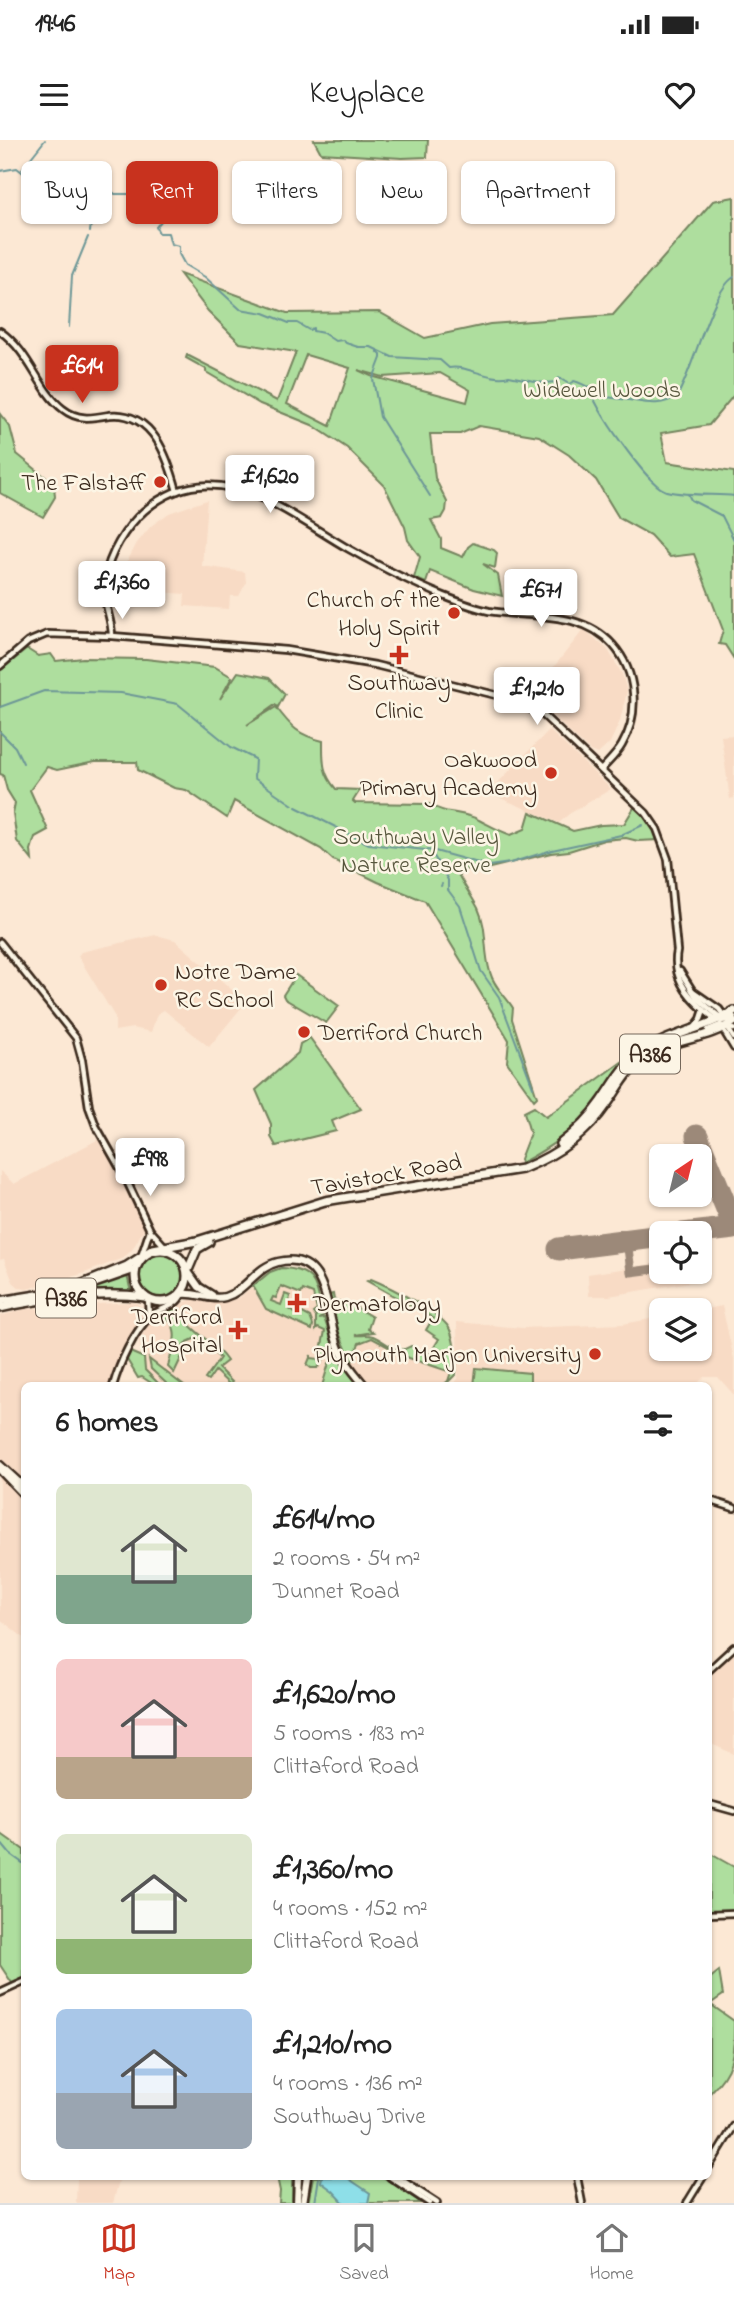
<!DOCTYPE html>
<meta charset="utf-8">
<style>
body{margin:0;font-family:"Indie Flower",sans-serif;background:#f6f6f6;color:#222;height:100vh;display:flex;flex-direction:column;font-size:26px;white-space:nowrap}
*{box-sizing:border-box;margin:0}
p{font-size:23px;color:#767676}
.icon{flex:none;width:38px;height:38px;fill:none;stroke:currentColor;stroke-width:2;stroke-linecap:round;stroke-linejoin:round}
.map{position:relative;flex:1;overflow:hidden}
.details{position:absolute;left:21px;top:1242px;width:691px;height:798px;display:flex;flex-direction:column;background:#fff;border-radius:10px;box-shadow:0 2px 5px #0004}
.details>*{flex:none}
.top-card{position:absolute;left:21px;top:21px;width:693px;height:63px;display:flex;gap:14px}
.needle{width:46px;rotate:35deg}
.fabs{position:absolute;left:649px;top:1004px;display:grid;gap:14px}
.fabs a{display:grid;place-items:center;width:63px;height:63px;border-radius:10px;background:#fff;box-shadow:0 2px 5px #0004;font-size:35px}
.price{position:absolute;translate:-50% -60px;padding:0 16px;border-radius:7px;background:#fff;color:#222;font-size:23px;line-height:46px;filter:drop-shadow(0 2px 4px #0008)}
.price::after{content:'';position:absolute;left:50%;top:42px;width:21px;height:16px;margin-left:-10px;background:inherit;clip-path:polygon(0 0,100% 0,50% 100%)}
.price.selected{background:#c8321e;color:#fff}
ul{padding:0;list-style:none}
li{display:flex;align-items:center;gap:21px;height:175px;padding:0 35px}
li span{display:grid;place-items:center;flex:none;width:196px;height:140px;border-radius:10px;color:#555}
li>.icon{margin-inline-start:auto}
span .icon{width:84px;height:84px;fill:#fffc;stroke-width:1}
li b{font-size:30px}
h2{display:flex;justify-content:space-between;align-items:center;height:84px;padding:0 35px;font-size:30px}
.tag{padding:0 24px;border-radius:10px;background:#fff;box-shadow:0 2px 5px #0004;font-size:24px;line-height:63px}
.tag.selected{background:#c8321e;color:#fff}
.status{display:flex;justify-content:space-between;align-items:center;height:49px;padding:0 35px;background:#fff;direction:ltr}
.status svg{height:19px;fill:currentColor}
header{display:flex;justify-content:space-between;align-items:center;height:91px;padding:0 35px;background:#fff;font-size:32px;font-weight:600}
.menu{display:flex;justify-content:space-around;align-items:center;height:98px;border-top:2px solid #e0e0e0;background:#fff;font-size:19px;color:#767676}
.menu a{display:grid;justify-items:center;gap:4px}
.menu .selected{color:#c8321e}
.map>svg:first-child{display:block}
.built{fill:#f8dbc5}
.green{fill:#aede9e;stroke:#74845e;stroke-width:2;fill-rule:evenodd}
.water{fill:#8edfe8;stroke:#6d9797;stroke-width:2}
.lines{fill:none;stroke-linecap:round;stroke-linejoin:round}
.stream{stroke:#6d9797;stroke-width:2}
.taxiway{stroke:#9c8979;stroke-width:9}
.runway{stroke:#9c8979;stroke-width:23}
.tertiary-casing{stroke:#3b2a1e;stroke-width:10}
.secondary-casing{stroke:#3b2a1e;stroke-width:10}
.primary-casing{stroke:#3b2a1e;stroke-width:11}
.trunk-casing{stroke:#3b2a1e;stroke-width:12}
.tertiary{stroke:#fcf5e5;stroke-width:4.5}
.secondary{stroke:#fcf5e5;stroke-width:4.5}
.primary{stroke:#fcf5e5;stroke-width:6}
.trunk{stroke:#fcf5e5;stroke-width:7}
.poi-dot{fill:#c8321e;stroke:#fcf5e5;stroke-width:2.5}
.labels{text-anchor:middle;stroke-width:5;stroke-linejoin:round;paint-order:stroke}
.shield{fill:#fcf5e5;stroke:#75675a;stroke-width:2}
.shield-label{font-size:23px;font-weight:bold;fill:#3b2a1e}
.park-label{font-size:24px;fill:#58573e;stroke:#fcf5e5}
.poi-label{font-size:24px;fill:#3b2a1e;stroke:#fcf5e5;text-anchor:end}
.street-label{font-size:24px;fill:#3b2a1e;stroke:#fcf5e5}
</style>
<div class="status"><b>19:46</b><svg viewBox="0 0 49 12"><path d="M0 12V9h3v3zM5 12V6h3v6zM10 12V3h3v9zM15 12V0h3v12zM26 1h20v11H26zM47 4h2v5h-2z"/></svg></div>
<header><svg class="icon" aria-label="menu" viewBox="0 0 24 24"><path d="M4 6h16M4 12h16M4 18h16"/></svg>Keyplace<svg class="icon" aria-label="heart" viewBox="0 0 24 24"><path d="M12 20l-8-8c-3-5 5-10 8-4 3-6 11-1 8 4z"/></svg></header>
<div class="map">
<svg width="734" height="2063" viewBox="0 0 734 2063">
<rect width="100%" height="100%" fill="#fce8d4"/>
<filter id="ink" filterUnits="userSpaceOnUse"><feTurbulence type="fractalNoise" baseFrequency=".0143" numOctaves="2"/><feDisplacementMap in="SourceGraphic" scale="14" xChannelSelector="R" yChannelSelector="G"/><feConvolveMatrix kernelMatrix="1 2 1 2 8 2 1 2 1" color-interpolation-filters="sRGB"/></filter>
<g filter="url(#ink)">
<!-- built -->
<g class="built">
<polygon points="207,360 202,426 245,432 246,443 239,456 230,456 229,469 184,466 185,454 134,450 123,444 126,424 137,403 151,386 169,373"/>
<polygon points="584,489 608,510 622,534 627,551 620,581 610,603 598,614 590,611 546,570 532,560 553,528"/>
<polygon points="549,590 611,649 569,674 559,683 496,656 491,650"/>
<polygon points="734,595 734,658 730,659 721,596"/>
<polygon points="156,795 175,800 246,862 209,907 164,870 157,874 151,892 133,888 115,891 115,877 78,816 81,812"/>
<polygon points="99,999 132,1056 145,1087 140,1096 132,1110 123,1118 82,1134 27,1149 20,1148 13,1142 4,1119 0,1120 0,1031 14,1044"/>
<polygon points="661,1123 662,1132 694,1132 696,1141 609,1156 589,1156 588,1134"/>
<polygon points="281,1128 302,1130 315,1143 335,1204 351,1237 359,1246 161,1246 145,1230 139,1201 152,1178 194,1158 220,1163 239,1158 270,1132"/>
<polygon points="129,1162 137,1163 145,1172 122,1213 112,1246 24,1246 24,1498 0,1479 0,1176 25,1169"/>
<polygon points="722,1166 734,1219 734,1255 718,1237 704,1237 695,1246 452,1246 458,1239 457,1182 522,1188 623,1184 661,1177 662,1209 700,1209 700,1171 696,1171"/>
<polygon points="372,1198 409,1218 452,1232 448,1241 442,1246 370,1246 352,1222 359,1203"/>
<polygon points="734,1514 734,1614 709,1603 709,1536"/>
<polygon points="77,2037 120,2037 113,2063 76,2063"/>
</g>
<!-- green -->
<g class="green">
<polygon points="314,0 428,0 427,17 402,18 321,13"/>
<path d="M734,57V255L709,285L661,293L667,322L734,332V519L725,505L719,504L723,490L694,414L670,417L650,395L619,378L596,340L569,315L539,296L479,286L460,294H430L435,338L447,362L446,371L442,378L431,380L441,399V408L463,417L468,407L473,403L494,410L497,413L495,428L483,424L498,435L502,456L474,449L430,431L426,443L414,438L420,417L408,400L405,387L384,345L347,308L312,285L260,264L206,232V229L186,218L187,215L277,261L296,212L240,203L208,171L180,134L287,173L379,172L425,198L490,184L613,175L713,61ZM306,215L350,228L330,286L287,264ZM358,230L383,237L440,233L470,250L467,262L371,236Z"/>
<polygon points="0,274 10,287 17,314 54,344 55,357 43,377 0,353"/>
<path d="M27,509L38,516L51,514L56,521L83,518L146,519L215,527L232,537L220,559L238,532L269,538L285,554L278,567L275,565L247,585L276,567C291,587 298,595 323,601C323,621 322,633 336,649L360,650L353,661L355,663L429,664C445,675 464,671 479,680C491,686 497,690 511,695L525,689L530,672L573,691L601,685L624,684L635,666L652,686L659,700L638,701L626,698L604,700L569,711L551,713L490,728L456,730C462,743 471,755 478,768C488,790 483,809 490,832C494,847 505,855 513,868L512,879L537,957L534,960L507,922L509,900L425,761L378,742L333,720L321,709L234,661L227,678L186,650L174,648L138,630L137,622H95L57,630L47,627L30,650L48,690L35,697L31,710L32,720L17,701L13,673L15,663L7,650L3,635L0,634V531Z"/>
<polygon points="296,835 339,866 326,883 285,859 283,855"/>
<polygon points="310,898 361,969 332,981 336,991 276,1006 271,997 271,984 256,950 298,913 300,904"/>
<path d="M634,913C617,929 607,947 594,965C573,992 551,1007 521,1023L520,1019L530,993L524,972L534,967L546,977Z"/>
<circle cx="162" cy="1136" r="22"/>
<path d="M281,1128C317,1129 316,1146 323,1176L319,1179L324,1178L333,1204L318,1228H311L307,1225L311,1215V1218L319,1219L325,1191L318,1188L316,1190V1177L313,1173L317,1170L313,1154L303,1150L301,1154L281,1146L276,1158L273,1157L271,1161L281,1165L285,1154L290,1156L288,1168L295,1173L297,1170L310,1177L313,1185L312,1190L266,1169L253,1146L270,1132Z"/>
<polygon points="127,1135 130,1148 136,1153 61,1155"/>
<path d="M371,1139C388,1146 444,1174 450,1190C455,1202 457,1222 456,1234L444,1246H442L448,1241L451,1232L409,1218L372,1198L359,1203L352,1222L339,1193L329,1155L333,1154L334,1160L352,1165L372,1177L368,1189L373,1192L355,1195C361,1196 366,1194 373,1196C388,1202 395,1216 411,1206L428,1217L439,1199L426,1190L433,1178L367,1141Z"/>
<path d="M165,1169L178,1170C189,1191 214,1201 227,1221L218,1228L232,1242L230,1245L215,1231L208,1241L205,1239L220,1218L196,1198L187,1202L182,1208L183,1214L174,1233L168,1227C171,1212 182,1190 167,1179L164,1181L152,1177Z"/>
<polygon points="130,1212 144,1218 145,1230 161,1246 156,1246 142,1237 138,1238 126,1218"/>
<polygon points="337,1217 342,1218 359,1246 322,1246 329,1223"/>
<polygon points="149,1219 184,1246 169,1246 151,1229"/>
<polygon points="476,1228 530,1233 530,1246 474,1246"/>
<polygon points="0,1693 24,1710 24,1838 12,1843 0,1825"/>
<polygon points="709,1713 734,1727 734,1770 709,1771"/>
<path d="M719,1831L723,1855L710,1864L734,1881C734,1915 734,1930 709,1954V1839Z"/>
<polygon points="277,2037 292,2037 292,2063 279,2063 280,2051"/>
<polygon points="313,2037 383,2037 422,2063 308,2063"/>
</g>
<!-- water -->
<polygon class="water" points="322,2037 346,2037 370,2053 368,2063 344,2063 333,2051 321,2042"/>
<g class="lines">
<!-- stream -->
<g class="stream">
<polyline points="22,29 45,0"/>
<path d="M0,31L17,28L27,36L33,35L48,39L50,37L54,44C66,41 75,44 87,43L91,39H96L99,45H109V49L115,54H130L139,64L137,72L148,75L151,72L155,77H161L162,80L156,87L159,93H168L171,104L179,106V114L185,125L205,137L240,169L264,173L289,183H297L309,190L313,188V191L323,193L335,201L343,200L346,203L358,207H371L392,217L440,220L449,228C466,224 490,242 509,236L544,243L556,242L559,238L569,244L574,241C586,244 593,251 604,256C610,258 616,258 621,259C641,261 659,269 677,256C694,228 711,151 734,137"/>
<polyline points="89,40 95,45 90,92"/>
<polyline points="69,187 72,136 88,97"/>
<polyline points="377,211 381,215 381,218 373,239 380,277 430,356"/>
<path d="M589,246C592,265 646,342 664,350C675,356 719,354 734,356"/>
<polyline points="688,354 691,360 722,376 734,400"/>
<polyline points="0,567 44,551 121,553 178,564 231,607 255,619 254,638 273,651"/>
<polyline points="0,592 15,607 23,623"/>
<polyline points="274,652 293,665"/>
<polyline points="296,667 369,704 435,711 489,726 510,723 552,710 621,695 643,685"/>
<polyline points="432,713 448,740 448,750 460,766 481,831 499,857 533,947"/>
<polyline points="441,746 442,744"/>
<polyline points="0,1702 10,1714 24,1724"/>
<polyline points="315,2063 319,2037"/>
</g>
<!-- taxiway -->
<g class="taxiway">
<polyline points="658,1097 662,1124"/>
<polyline points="627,1100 631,1132 662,1128"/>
</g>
<!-- runway -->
<g class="runway">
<polyline points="697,996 734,1086"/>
<polyline points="683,1094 734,1088"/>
<polyline points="559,1109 662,1096"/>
</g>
<defs>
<g id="tertiary">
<path d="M0,191C31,213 38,250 63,269C78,281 92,278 109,275C153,270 168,318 177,351"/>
<path d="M112,496C112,476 101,462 105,439C109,414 125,388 144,371C215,309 286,373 349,409C379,426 412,443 444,456C459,462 474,468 489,471C532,478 582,470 613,505C637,532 640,574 622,605C617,614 609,621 602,629"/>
<path d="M0,526L28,502L47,494L112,496L286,510L375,525L508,558L543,575L646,673L657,689L668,719L677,811C672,836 686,854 704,870C715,879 720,885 734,877"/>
<polyline points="0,802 76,898 82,920 89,967 96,986 126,1039 150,1090 169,1111"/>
<polyline points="680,831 697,858 722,879"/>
<polyline points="693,851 719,869 724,876"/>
<polyline points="695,887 701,879 704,870"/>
<polyline points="142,1114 150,1090"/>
<polyline points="148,1158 149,1177"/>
<path d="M113,1246C119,1225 134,1190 151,1176C161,1167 176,1168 182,1154"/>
<polyline points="709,1360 734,1368"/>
<polyline points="709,1530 734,1507"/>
<polyline points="709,1664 734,1671"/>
<polyline points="709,1774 734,1773"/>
<polyline points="577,2037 582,2063"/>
</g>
<g id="secondary">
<polyline points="727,887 734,898"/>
<polyline points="722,888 734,908"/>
<polyline points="708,890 720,885 734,889"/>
<polyline points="0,1853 24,1842"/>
<polyline points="709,2027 734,1986"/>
<polyline points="390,2037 429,2063"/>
<polyline points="397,2037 437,2063"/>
<polyline points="687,2063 703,2037"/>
</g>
<g id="primary">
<polyline points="189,1133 199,1147 212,1155"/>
<path d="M182,1154C197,1152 210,1161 225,1157C246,1151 256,1127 278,1122C332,1109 325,1180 340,1211C346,1224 356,1235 365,1246"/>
<polyline points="0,1325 24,1347"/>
<polyline points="0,1330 24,1355"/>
<polyline points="297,2063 298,2037"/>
<polyline points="303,2063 307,2037"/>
</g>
<g id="trunk">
<path d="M560,1004C576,992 591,977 602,961C614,944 622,927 640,914C668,893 704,890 734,871"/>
<circle cx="161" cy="1136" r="26"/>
<polyline points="188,1130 197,1109 209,1102"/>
<polyline points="92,1144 135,1129"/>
<path d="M0,1161L68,1150L127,1126L153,1109L197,1101L325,1061L522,1029C557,1015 586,995 607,964C618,949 625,933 640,921C670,897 702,902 734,882"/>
<path d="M0,1168C43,1158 101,1151 145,1157"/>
</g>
</defs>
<!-- tertiary casing -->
<use href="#tertiary" class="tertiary-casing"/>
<!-- secondary casing -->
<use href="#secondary" class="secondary-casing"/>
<!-- primary casing -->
<use href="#primary" class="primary-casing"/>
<!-- trunk casing -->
<use href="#trunk" class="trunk-casing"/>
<!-- tertiary -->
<use href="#tertiary" class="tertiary"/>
<!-- secondary -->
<use href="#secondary" class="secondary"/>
<!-- primary -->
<use href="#primary" class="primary"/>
<!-- trunk -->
<use href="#trunk" class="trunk"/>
</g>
</g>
<!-- markers -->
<g class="poi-dot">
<circle cx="160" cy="342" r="7"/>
<circle cx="454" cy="473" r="7"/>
<path d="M395.5 504.5h7v7h7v7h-7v7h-7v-7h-7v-7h7z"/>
<circle cx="551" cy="633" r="7"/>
<circle cx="161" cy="845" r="7"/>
<circle cx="304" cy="892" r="7"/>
<path d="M293.5 1152.5h7v7h7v7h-7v7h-7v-7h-7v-7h7z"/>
<path d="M234.5 1179.5h7v7h7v7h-7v7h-7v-7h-7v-7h7z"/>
<circle cx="595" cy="1214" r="7"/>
</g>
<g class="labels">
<!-- shield labels -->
<g class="shield">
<rect x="620" y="894.5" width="60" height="39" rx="5"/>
<rect x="36" y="1138.5" width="60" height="39" rx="5"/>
</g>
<g class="shield-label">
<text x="650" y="922">A386</text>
<text x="66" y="1166">A386</text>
</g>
<!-- park labels -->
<g class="park-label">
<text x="602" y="257">Widewell Woods</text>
<text x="416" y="704">Southway Valley<tspan x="416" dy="28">Nature Reserve</tspan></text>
</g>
<!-- poi labels -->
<g class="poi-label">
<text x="146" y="350">The Falstaff</text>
<text x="440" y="467">Church of the<tspan x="440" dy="28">Holy Spirit</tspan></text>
<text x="399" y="550" text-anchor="middle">Southway<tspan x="399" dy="28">Clinic</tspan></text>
<text x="537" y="627">Oakwood<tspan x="537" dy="28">Primary Academy</tspan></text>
<text x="175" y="839" text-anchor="start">Notre Dame<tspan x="175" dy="28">RC School</tspan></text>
<text x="318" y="900" text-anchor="start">Derriford Church</text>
<text x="313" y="1171" text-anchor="start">Dermatology</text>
<text x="222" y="1184">Derriford<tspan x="222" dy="28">Hospital</tspan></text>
<text x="581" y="1222">Plymouth Marjon University</text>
</g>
<!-- street labels -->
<g class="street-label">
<text transform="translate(386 1034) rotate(-10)" y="8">Tavistock Road</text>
</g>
</g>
</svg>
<div class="fabs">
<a><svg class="needle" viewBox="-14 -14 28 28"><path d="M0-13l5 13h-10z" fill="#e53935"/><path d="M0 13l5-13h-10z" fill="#767676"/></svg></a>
<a><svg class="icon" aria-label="locate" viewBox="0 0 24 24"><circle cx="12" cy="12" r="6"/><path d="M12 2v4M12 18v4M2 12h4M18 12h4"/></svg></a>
<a><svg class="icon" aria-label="layers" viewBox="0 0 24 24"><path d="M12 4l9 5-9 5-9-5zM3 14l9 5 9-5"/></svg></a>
</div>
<b class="price selected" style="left:82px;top:265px">£614</b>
<b class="price" style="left:270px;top:375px">£1,620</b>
<b class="price" style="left:122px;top:481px">£1,360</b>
<b class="price" style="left:541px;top:489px">£671</b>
<b class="price" style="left:537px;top:587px">£1,210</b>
<b class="price" style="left:150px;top:1058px">£998</b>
<div class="top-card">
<a class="tag">Buy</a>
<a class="tag selected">Rent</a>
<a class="tag">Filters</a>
<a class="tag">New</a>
<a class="tag">Apartment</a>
</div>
<section class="details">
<h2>6 homes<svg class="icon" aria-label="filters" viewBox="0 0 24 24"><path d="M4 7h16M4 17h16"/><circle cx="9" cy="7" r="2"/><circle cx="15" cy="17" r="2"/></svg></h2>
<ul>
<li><span style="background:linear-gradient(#dfe7d0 65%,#7fa58c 0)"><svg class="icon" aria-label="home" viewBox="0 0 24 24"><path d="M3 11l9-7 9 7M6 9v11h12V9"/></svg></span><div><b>£614/mo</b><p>2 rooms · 54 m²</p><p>Dunnet Road</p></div></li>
<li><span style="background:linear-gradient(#f6c9c9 70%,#b9a48a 0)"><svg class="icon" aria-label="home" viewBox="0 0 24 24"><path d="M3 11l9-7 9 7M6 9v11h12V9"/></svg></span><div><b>£1,620/mo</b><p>5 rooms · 183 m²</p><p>Clittaford Road</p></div></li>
<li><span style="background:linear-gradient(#dfe7d0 75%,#8fb573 0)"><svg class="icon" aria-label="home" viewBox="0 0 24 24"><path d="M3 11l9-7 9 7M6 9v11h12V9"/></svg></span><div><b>£1,360/mo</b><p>4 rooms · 152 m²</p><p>Clittaford Road</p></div></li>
<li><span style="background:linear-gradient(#a9c7e8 60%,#9aa5b1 0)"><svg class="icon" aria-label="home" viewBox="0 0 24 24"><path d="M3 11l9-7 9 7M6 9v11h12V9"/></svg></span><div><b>£1,210/mo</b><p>4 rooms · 136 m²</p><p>Southway Drive</p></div></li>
</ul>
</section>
</div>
<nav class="menu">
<a class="selected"><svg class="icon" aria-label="map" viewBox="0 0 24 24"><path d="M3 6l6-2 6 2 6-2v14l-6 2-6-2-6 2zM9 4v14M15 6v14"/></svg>Map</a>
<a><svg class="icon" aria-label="saved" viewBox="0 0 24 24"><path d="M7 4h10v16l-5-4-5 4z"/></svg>Saved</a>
<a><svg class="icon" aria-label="home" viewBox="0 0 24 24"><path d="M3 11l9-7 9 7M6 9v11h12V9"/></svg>Home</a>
</nav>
